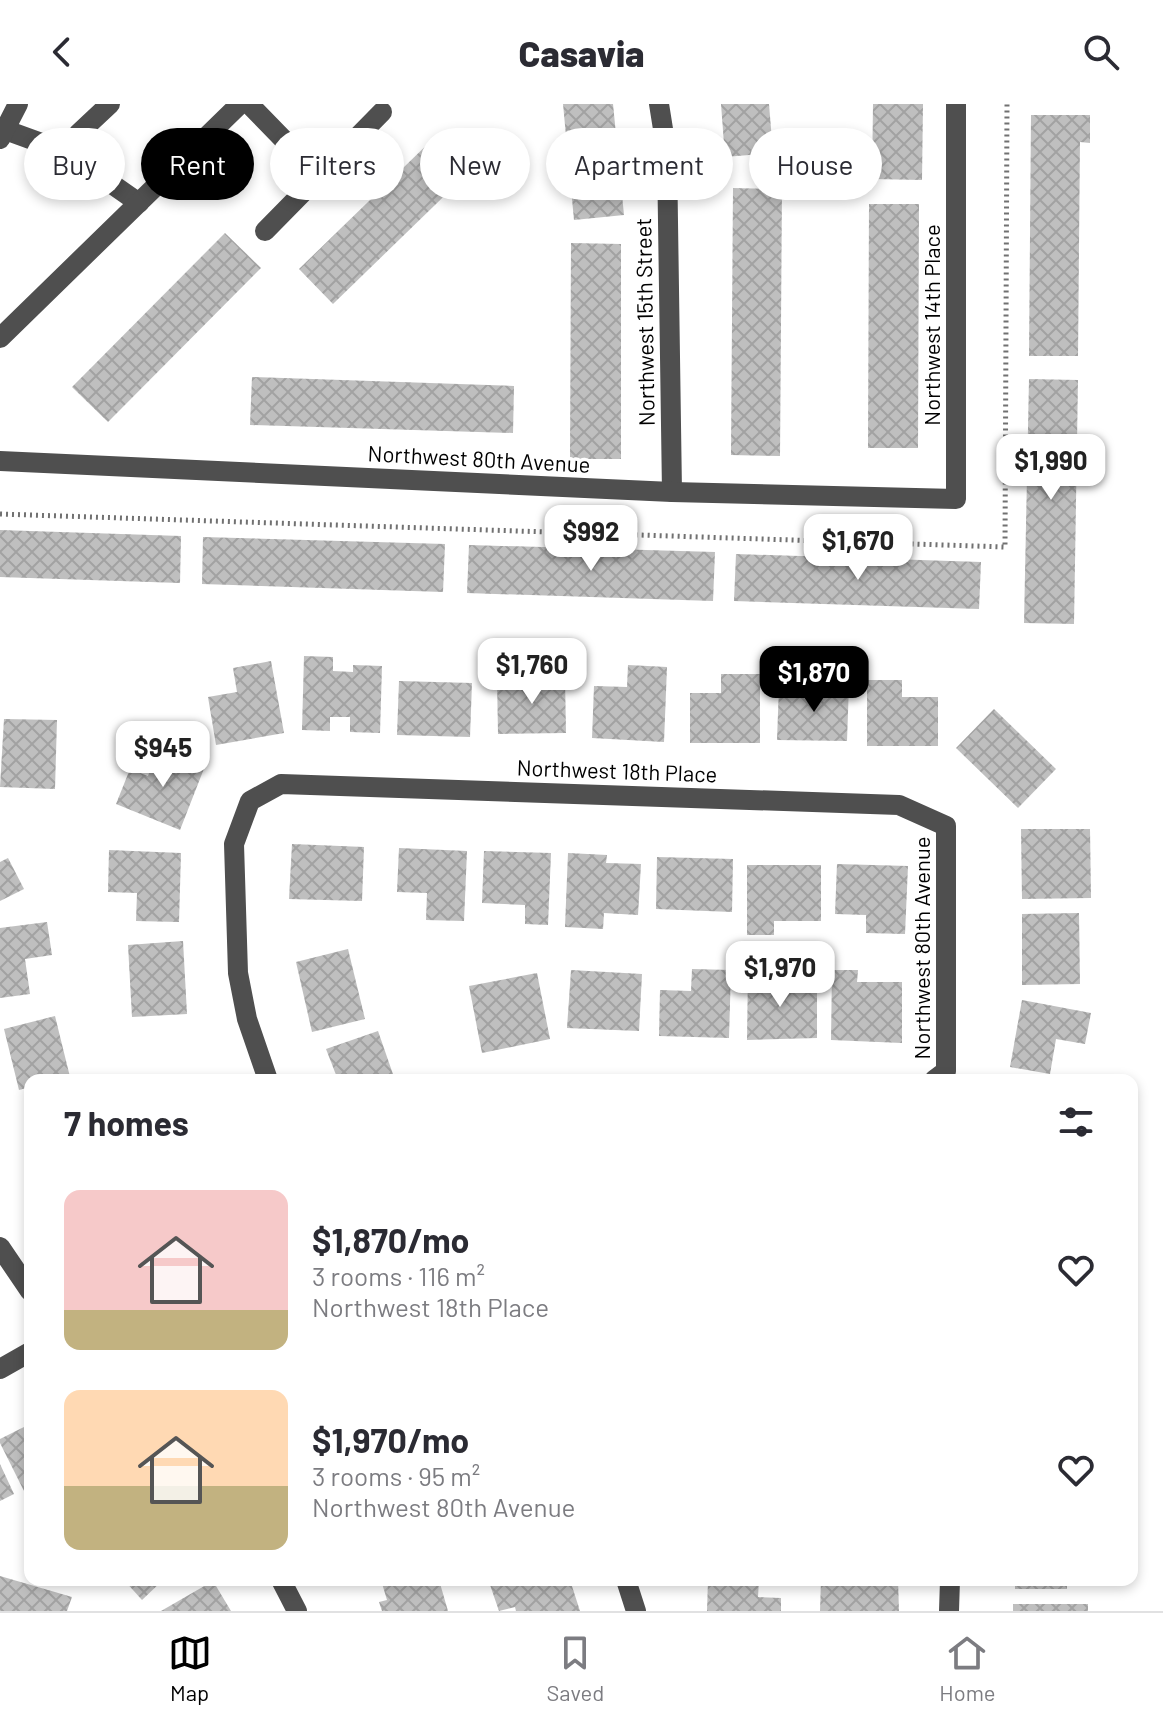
<!DOCTYPE html>
<meta charset="utf-8">
<style>
body{margin:0;font-family:Barlow,sans-serif;background:#f7f7f7;color:#2b2b33;height:100vh;display:flex;flex-direction:column;font-size:30px;white-space:nowrap}
*{box-sizing:border-box;margin:0}
p{font-size:26px;color:#7c7c81}
.icon{flex:none;width:44px;height:44px;fill:none;stroke:currentColor;stroke-width:2;stroke-linecap:round;stroke-linejoin:round}
.map{position:relative;flex:1;overflow:hidden}
.side{position:absolute;left:24px;top:970px;width:1114px;height:512px;display:flex;flex-direction:column;background:#fff;border-radius:16px;box-shadow:0 4px 12px #0003}
.side>*{flex:none}
.top-card{position:absolute;left:24px;top:24px;width:1116px;height:72px;display:flex;gap:16px}
.price{position:absolute;translate:-50% -68px;padding:0 18px;border-radius:16px;background:#fff;color:#222;font-size:26px;line-height:52px;filter:drop-shadow(0 2px 4px #0008)}
.price::after{content:'';position:absolute;left:50%;top:48px;width:24px;height:18px;margin-left:-12px;background:inherit;clip-path:polygon(0 0,100% 0,50% 100%)}
.price.active{background:#000;color:#fff}
ul{padding:0;list-style:none}
li{display:flex;align-items:center;gap:24px;height:200px;padding:0 40px}
li span{display:grid;place-items:center;flex:none;width:224px;height:160px;border-radius:16px;color:#555}
li>.icon{margin-inline-start:auto}
span .icon{width:96px;height:96px;fill:#fffc;stroke-width:1}
li b{font-size:34px}
h2{display:flex;justify-content:space-between;align-items:center;height:96px;padding:0 40px;font-size:34px}
.tag{padding:0 28px;border-radius:36px;background:#fff;box-shadow:0 4px 12px #0003;font-size:28px;line-height:72px}
.tag.active{background:#000;color:#fff}
header{display:flex;justify-content:space-between;align-items:center;height:104px;padding:0 40px;background:#fff;font-size:36px;font-weight:800}
.menu{display:flex;justify-content:space-around;align-items:center;height:112px;border-top:2px solid #e1e1e2;background:#fff;font-size:22px;color:#7c7c81}
.menu a{display:grid;justify-items:center;gap:4px}
.menu .active{color:#000}
.map>svg:first-child{display:block}
.building{fill:url(#building-cross-hatch)}
.lines{fill:none;stroke-linecap:round;stroke-linejoin:round}
.path{stroke:#717171;stroke-width:5;stroke-dasharray:2 4;stroke-linecap:butt}
.minor{stroke:#4f4f4f;stroke-width:20}
.labels{text-anchor:middle;stroke-width:7;stroke-linejoin:round;paint-order:stroke}
.street-label{font-size:22px;fill:#000;stroke:#fff}
</style>
<header><svg class="icon" aria-label="back" viewBox="0 0 24 24"><path d="M15 5l-7 7 7 7"/></svg>Casavia<svg class="icon" aria-label="search" viewBox="0 0 24 24"><circle cx="10" cy="10" r="6"/><path d="M15 15l6 6"/></svg></header>
<div class="map">
<svg width="1163" height="1507" viewBox="0 0 1163 1507">
<defs>
<pattern id="building-cross-hatch" width="8" height="8" patternUnits="userSpaceOnUse" patternTransform="scale(2)"><rect width="8" height="8" fill="#bfbfbf"/><path d="M0 0l8 8M0 8l8-8" fill="none" stroke="#a2a2a2"/></pattern>
</defs>
<rect width="100%" height="100%" fill="#fff"/>
<!-- building -->
<g class="building">
<polygon points="563,0 613,0 624,111 574,116"/>
<polygon points="721,0 769,0 773,49 725,53"/>
<polygon points="873,0 923,0 922,76 872,75"/>
<polygon points="1031,11 1090,11 1090,39 1080,38 1078,252 1029,252"/>
<polygon points="436,32 470,67 333,200 299,165"/>
<polygon points="733,84 782,85 780,352 731,351"/>
<polygon points="869,100 919,100 918,344 868,344"/>
<polygon points="225,129 261,164 108,318 72,283"/>
<polygon points="571,139 621,140 621,355 570,355"/>
<polygon points="252,273 514,282 513,329 250,321"/>
<polygon points="1029,275 1078,276 1074,520 1024,519"/>
<polygon points="0,426 181,432 180,479 0,473"/>
<polygon points="203,433 445,440 443,488 202,480"/>
<polygon points="469,441 715,448 713,497 467,489"/>
<polygon points="736,450 981,458 979,505 734,497"/>
<polygon points="304,552 333,553 333,567 353,568 353,561 382,562 380,629 350,628 350,613 330,613 330,627 302,626"/>
<polygon points="271,557 284,629 216,641 208,593 237,588 233,564"/>
<polygon points="628,561 667,563 664,638 592,634 594,582 627,583"/>
<polygon points="721,570 760,570 760,639 690,639 690,589 721,589"/>
<polygon points="565,574 566,629 498,630 497,575"/>
<polygon points="867,576 902,576 902,593 938,593 938,642 867,642"/>
<polygon points="399,577 472,579 470,633 397,631"/>
<polygon points="821,579 849,580 847,637 777,636 779,582 799,582 799,593 820,594"/>
<polygon points="994,605 1056,665 1018,704 956,644"/>
<polygon points="4,615 57,616 55,685 0,683"/>
<polygon points="158,644 205,662 180,726 116,700 130,665 148,672"/>
<polygon points="1021,725 1090,725 1091,794 1022,795"/>
<polygon points="292,740 364,743 362,797 289,795"/>
<polygon points="399,744 467,747 464,817 426,816 427,789 397,788"/>
<polygon points="109,746 181,749 179,818 136,817 137,789 108,788"/>
<polygon points="484,747 551,749 548,821 525,820 525,801 482,799"/>
<polygon points="568,749 607,751 606,759 641,760 638,811 604,809 603,825 565,823"/>
<polygon points="657,753 733,755 732,808 656,805"/>
<polygon points="8,754 24,785 0,797 0,758"/>
<polygon points="837,760 908,762 905,830 866,829 866,811 835,810"/>
<polygon points="747,761 821,761 821,817 774,817 774,831 747,831"/>
<polygon points="1079,809 1080,880 1022,881 1022,810"/>
<polygon points="47,818 52,851 25,855 30,890 0,894 0,824"/>
<polygon points="183,837 187,910 132,913 128,841"/>
<polygon points="348,845 365,915 312,928 296,858"/>
<polygon points="692,865 731,866 729,934 659,932 660,886 691,887"/>
<polygon points="571,866 642,870 639,927 567,924"/>
<polygon points="748,866 773,866 772,879 817,880 817,934 747,936"/>
<polygon points="832,866 858,866 857,878 902,878 902,939 831,936"/>
<polygon points="537,869 550,935 482,949 469,882"/>
<polygon points="1022,896 1091,909 1085,940 1056,935 1050,970 1010,963"/>
<polygon points="55,912 70,973 30,976 30,983 19,986 4,925"/>
<polygon points="378,927 395,976 338,976 326,945"/>
<polygon points="30,1320 30,1399 0,1339 0,1335"/>
<polygon points="0,1360 14,1390 0,1397"/>
<polygon points="0,1472 72,1493 67,1507 0,1507"/>
<polygon points="124,1476 163,1476 142,1496"/>
<polygon points="381,1476 439,1476 448,1507 382,1507 379,1498 387,1496"/>
<polygon points="497,1476 570,1476 580,1507 516,1507 515,1503 499,1507 489,1478"/>
<polygon points="708,1476 759,1476 758,1493 781,1494 781,1507 707,1507"/>
<polygon points="821,1476 898,1476 899,1507 820,1507"/>
<rect x="1015" y="1476" width="52" height="9"/>
<polygon points="213,1477 231,1507 161,1507"/>
<rect x="1013" y="1500" width="75" height="7"/>
</g>
<g class="lines">
<!-- path -->
<polyline class="path" points="0,410 1005,443 1007,0"/>
<!-- minor -->
<g class="minor">
<polyline points="110,0 79,29 66,48 139,99"/>
<polyline points="249,0 319,72"/>
<polyline points="659,0 667,50 672,388"/>
<polyline points="0,24 66,48"/>
<polyline points="0,35 18,0"/>
<polyline points="265,127 382,8"/>
<polyline points="0,234 240,0"/>
<polyline points="0,357 672,388 956,395 956,0"/>
<polyline points="268,976 247,915 238,869 234,740 250,697 281,680 899,701 946,722 946,967 934,976"/>
<polyline points="0,1143 30,1187"/>
<polyline points="0,1265 30,1248"/>
<polyline points="281,1476 297,1507"/>
<polyline points="626,1476 636,1507"/>
<polyline points="949,1507 950,1476"/>
</g>
</g>
<g class="labels">
<!-- street labels -->
<g class="street-label">
<text transform="translate(645 218) rotate(-91)" y="8">Northwest 15th Street</text>
<text transform="translate(932 221) rotate(-90)" y="8">Northwest 14th Place</text>
<text transform="translate(479 355) rotate(3)" y="8">Northwest 80th Avenue</text>
<text transform="translate(617 667) rotate(2)" y="8">Northwest 18th Place</text>
<text transform="translate(922 844) rotate(-90)" y="8">Northwest 80th Avenue</text>
</g>
</g>
</svg>
<b class="price" style="left:1051px;top:398px">$1,990</b>
<b class="price" style="left:591px;top:469px">$992</b>
<b class="price" style="left:858px;top:478px">$1,670</b>
<b class="price" style="left:532px;top:602px">$1,760</b>
<b class="price active" style="left:814px;top:610px">$1,870</b>
<b class="price" style="left:163px;top:685px">$945</b>
<b class="price" style="left:780px;top:905px">$1,970</b>
<div class="top-card">
<a class="tag">Buy</a>
<a class="tag active">Rent</a>
<a class="tag">Filters</a>
<a class="tag">New</a>
<a class="tag">Apartment</a>
<a class="tag">House</a>
</div>
<section class="side">
<h2>7 homes<svg class="icon" aria-label="filters" viewBox="0 0 24 24"><path d="M4 7h16M4 17h16"/><circle cx="9" cy="7" r="2"/><circle cx="15" cy="17" r="2"/></svg></h2>
<ul>
<li><span style="background:linear-gradient(#f6c9c9 75%,#c2b280 0)"><svg class="icon" aria-label="home" viewBox="0 0 24 24"><path d="M3 11l9-7 9 7M6 9v11h12V9"/></svg></span><div><b>$1,870/mo</b><p>3 rooms · 116 m²</p><p>Northwest 18th Place</p></div><svg class="icon" aria-label="heart" viewBox="0 0 24 24"><path d="M12 20l-8-8c-3-5 5-10 8-4 3-6 11-1 8 4z"/></svg></li>
<li><span style="background:linear-gradient(#ffd9b3 60%,#c2b280 0)"><svg class="icon" aria-label="home" viewBox="0 0 24 24"><path d="M3 11l9-7 9 7M6 9v11h12V9"/></svg></span><div><b>$1,970/mo</b><p>3 rooms · 95 m²</p><p>Northwest 80th Avenue</p></div><svg class="icon" aria-label="heart" viewBox="0 0 24 24"><path d="M12 20l-8-8c-3-5 5-10 8-4 3-6 11-1 8 4z"/></svg></li>
</ul>
</section>
</div>
<nav class="menu">
<a class="active"><svg class="icon" aria-label="map" viewBox="0 0 24 24"><path d="M3 6l6-2 6 2 6-2v14l-6 2-6-2-6 2zM9 4v14M15 6v14"/></svg>Map</a>
<a><svg class="icon" aria-label="saved" viewBox="0 0 24 24"><path d="M7 4h10v16l-5-4-5 4z"/></svg>Saved</a>
<a><svg class="icon" aria-label="home" viewBox="0 0 24 24"><path d="M3 11l9-7 9 7M6 9v11h12V9"/></svg>Home</a>
</nav>
